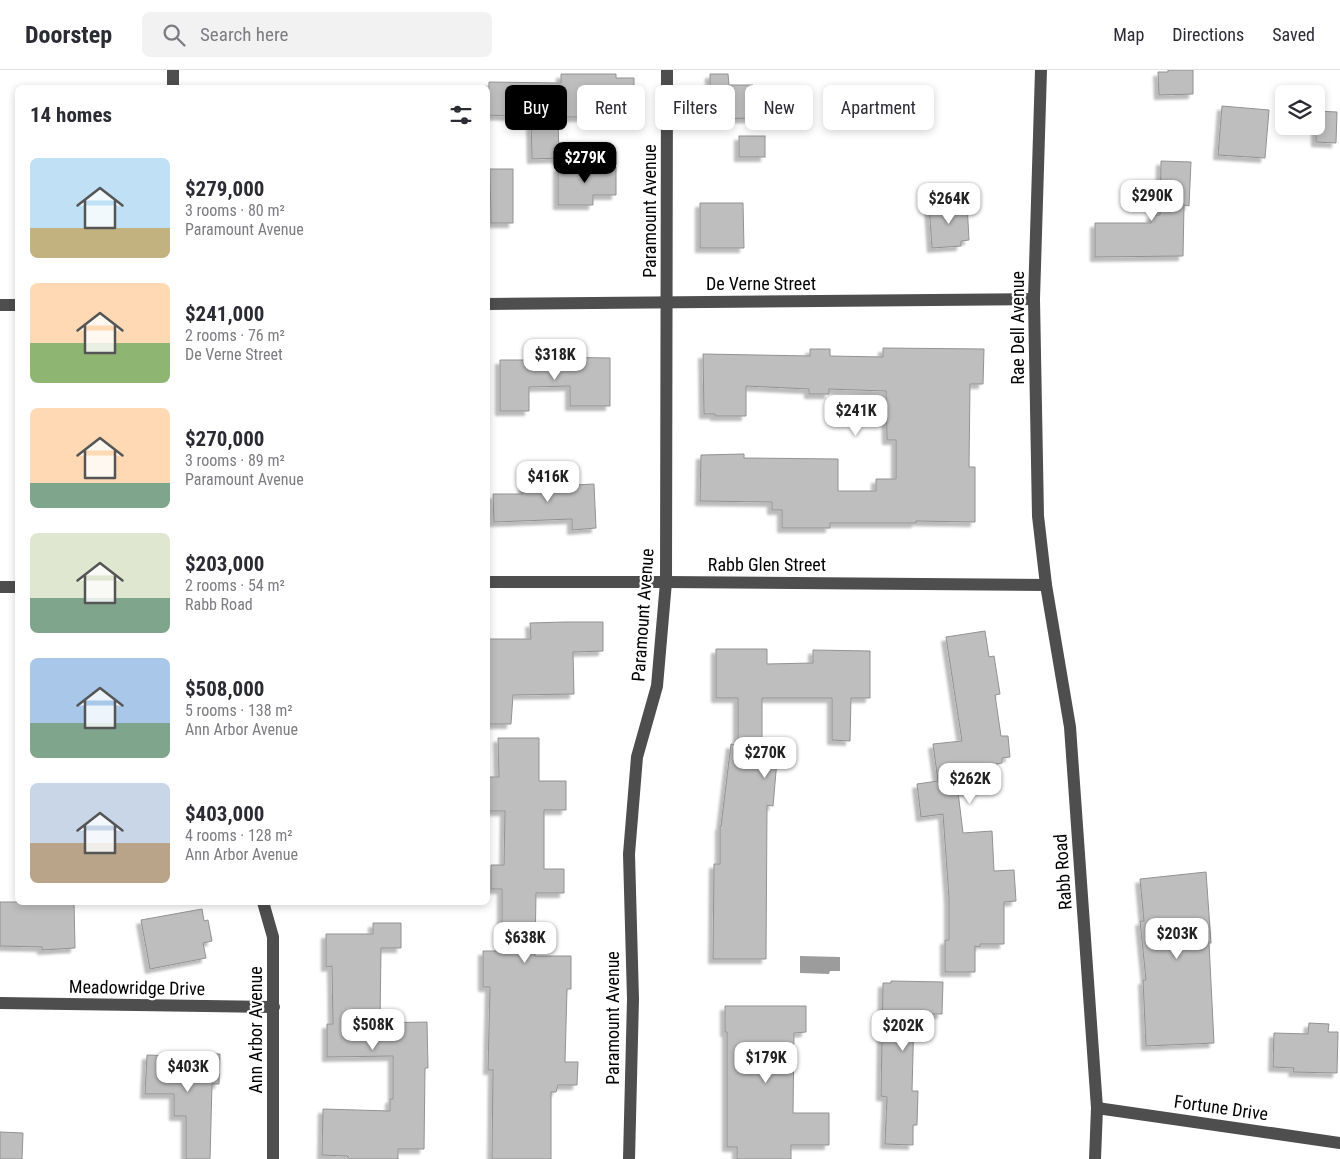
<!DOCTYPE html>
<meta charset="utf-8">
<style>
body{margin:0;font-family:"Roboto Condensed",sans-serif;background:#f2f2f3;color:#2b2b33;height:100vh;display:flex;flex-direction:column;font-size:19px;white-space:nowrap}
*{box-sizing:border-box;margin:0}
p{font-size:16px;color:#7c7c81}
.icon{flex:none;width:28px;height:28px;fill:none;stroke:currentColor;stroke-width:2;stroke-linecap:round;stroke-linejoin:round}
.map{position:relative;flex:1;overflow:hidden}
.panel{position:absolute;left:15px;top:15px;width:475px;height:820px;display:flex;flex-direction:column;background:#fff;border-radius:8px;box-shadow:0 2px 8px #0003}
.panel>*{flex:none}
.hud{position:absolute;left:505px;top:15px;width:475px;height:45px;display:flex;gap:10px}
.controls{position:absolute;left:1275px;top:15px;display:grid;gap:10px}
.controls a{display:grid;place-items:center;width:50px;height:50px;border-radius:8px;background:#fff;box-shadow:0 2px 8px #0003;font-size:25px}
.price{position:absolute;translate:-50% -42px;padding:0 11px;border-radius:10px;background:#fff;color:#222;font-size:16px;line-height:32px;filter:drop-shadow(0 1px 2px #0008)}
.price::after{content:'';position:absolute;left:50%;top:30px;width:15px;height:11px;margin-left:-8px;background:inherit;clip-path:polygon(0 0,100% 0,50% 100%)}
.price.active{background:#000;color:#fff}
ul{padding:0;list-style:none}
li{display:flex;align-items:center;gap:15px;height:125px;padding:0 15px}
li span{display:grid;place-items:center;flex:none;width:140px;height:100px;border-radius:8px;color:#555}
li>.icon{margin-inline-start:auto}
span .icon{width:60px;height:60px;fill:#fffc;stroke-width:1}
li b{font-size:21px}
h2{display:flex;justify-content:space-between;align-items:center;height:60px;padding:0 15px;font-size:21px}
.pill{padding:0 18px;border-radius:8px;background:#fff;box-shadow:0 2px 8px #0003;font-size:18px;line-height:45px}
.pill.active{background:#000;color:#fff}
header{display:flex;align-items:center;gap:30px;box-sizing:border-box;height:70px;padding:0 25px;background:#fff;border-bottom:1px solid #e1e1e2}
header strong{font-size:24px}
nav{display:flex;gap:28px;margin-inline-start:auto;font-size:18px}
.search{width:350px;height:45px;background:#f2f2f3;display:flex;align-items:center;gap:12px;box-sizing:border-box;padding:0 18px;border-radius:8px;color:#7c7c81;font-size:19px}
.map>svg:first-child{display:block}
.water{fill:#9c9c9c}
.building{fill:#bebebe;stroke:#929292;filter:url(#shadow)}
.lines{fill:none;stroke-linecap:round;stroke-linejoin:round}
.minor{stroke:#4e4e4e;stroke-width:12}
.labels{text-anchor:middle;stroke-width:4.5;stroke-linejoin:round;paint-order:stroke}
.street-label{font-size:18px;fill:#000;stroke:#fff}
</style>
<header>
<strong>Doorstep</strong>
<div class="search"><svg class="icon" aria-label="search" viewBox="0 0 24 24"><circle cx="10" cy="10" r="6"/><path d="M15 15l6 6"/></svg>Search here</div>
<nav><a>Map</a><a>Directions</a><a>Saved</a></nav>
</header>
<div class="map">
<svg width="1340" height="1089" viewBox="0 0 1340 1089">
<defs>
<filter id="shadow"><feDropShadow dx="-4.5" dy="4.5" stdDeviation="1" flood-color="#0004"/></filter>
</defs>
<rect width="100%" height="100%" fill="#fff"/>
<!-- water -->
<polygon class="water" points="800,886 840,887 840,901 830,901 829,904 800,903"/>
<!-- building -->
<g class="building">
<polygon points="1168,0 1193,0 1193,24 1159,25 1158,2 1168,2"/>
<polygon points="561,4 616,4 616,8 634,8 634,30 621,30 621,38 616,38 616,47 558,47 559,88 532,89 531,47 488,45 489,12 561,13"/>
<polygon points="710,4 728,4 729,15 753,15 754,48 710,49"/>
<polygon points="1222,36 1269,40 1265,88 1218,85"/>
<polygon points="1316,41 1337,42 1336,73 1316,72"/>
<rect x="739" y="66" width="26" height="21"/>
<polygon points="1161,91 1191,92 1189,136 1184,135 1183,186 1095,187 1095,153 1151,153 1151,145 1160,145"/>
<polygon points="558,97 616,97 616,125 593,125 593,135 558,135"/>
<polygon points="490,99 513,99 513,153 491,153"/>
<polygon points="700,133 743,133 744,178 700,178"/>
<polygon points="967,133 969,170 961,171 961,176 932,178 929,135"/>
<polygon points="883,278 984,279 983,314 970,314 969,397 975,397 975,452 916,451 916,453 830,453 830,458 782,458 782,440 772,440 772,432 700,431 701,385 744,384 744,388 838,389 838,421 876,421 876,409 896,409 896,370 887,370 886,321 829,319 829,324 809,324 809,319 746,316 746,346 715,346 715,344 704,344 703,284 810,286 810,279 830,279 830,286 883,287"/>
<polygon points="544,287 610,288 610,336 570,336 570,316 529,317 529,341 500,341 500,290 545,290"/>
<polygon points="555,401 555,416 594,414 596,458 572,460 572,449 494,452 493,424 523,424 523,416 530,416 529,402"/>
<polygon points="565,552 603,552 603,581 573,582 574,624 513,625 511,654 488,654 488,569 531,569 530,553"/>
<polygon points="985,561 989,587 994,586 1000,624 995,625 1001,666 1008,666 1010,687 1002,688 1002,693 996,694 998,718 958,722 963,763 992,761 994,801 1014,800 1016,831 1004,832 1004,874 980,874 980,877 975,876 975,902 945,902 945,870 949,870 949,828 943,744 921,747 917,714 938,711 933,674 962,671 946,567"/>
<polygon points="716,579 767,579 767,594 813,593 813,580 870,581 870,628 851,628 850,671 832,670 832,628 762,628 762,678 778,679 773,736 767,735 766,889 713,889 714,794 720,794 720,756 721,756 731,674 738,675 738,628 716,628"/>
<polygon points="498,668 539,668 539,711 566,711 566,740 544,740 544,799 564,799 564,823 536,823 535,886 571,886 571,919 567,919 565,992 578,992 577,1015 558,1015 556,1022 551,1022 551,1089 492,1089 493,1000 488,1000 490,917 483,917 483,881 502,881 502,819 491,819 491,795 504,795 505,741 488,741 488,707 499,707"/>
<polygon points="1206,802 1211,873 1209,873 1214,973 1146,976 1143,910 1146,910 1140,851 1144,851 1140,809"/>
<polygon points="0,832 74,832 75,878 42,880 42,877 0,876"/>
<polygon points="202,839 204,851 208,850 212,871 203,873 206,888 150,899 141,850"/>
<polygon points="373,853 401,853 401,878 381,878 380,953 427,952 428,998 425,998 424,1079 398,1079 398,1089 350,1089 347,1086 322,1085 323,1039 390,1041 390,1029 393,1029 393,986 327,987 327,954 333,954 332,896 326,897 326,864 373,864"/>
<polygon points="891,911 943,912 942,944 920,944 920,945 914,945 912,1021 918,1021 917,1055 913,1055 913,1075 885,1074 887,1027 881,1026 883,913 891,913"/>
<polygon points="725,936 806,936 806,962 794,963 793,1043 829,1043 829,1075 791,1075 791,1089 737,1089 737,1077 727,1077 727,962 725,962"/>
<polygon points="1309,953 1329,954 1328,962 1338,962 1337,1003 1293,1002 1294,998 1273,997 1274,963 1308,964"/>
<polygon points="175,983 220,984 219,1014 212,1014 210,1089 186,1089 186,1046 174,1046 174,1024 145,1024 147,985 175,986"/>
<polygon points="0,1062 23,1063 22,1089 0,1089"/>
</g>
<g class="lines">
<!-- minor -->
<g class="minor">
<polyline points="1041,0 1034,229 1038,446 1046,515 1070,657 1097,1038 1095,1089"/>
<polyline points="173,18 173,0"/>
<polyline points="488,234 1034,229"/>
<polyline points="0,235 18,235"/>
<polyline points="488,512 666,512 1046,515"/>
<polyline points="0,517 18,517"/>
<polyline points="263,832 273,867 273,1089"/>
<polyline points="0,933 274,937"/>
<polyline points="1097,1038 1340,1073"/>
<polyline points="629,1089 633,929 629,784 637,687 657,616 666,512 667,0"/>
</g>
</g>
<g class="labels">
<!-- street labels -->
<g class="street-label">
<text transform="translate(650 141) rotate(-90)" y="6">Paramount Avenue</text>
<text x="761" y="220">De Verne Street</text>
<text transform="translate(1018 258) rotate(-90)" y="6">Rae Dell Avenue</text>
<text x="767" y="501">Rabb Glen Street</text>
<text transform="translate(643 545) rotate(-86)" y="6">Paramount Avenue</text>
<text transform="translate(1063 802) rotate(-94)" y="6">Rabb Road</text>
<text transform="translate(137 918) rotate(1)" y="6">Meadowridge Drive</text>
<text transform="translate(613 948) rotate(-90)" y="6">Paramount Avenue</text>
<text transform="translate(256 960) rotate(-90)" y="6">Ann Arbor Avenue</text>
<text transform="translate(1221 1038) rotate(8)" y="6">Fortune Drive</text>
</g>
</g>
</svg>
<div class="controls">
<a><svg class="icon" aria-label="layers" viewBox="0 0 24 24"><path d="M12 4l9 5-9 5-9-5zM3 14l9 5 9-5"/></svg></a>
</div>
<b class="price active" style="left:585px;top:114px">$279K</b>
<b class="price" style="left:1152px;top:152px">$290K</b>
<b class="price" style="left:949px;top:155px">$264K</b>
<b class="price" style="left:555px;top:311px">$318K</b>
<b class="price" style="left:856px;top:367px">$241K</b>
<b class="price" style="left:548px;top:433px">$416K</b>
<b class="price" style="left:765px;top:709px">$270K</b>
<b class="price" style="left:970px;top:735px">$262K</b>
<b class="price" style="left:1177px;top:890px">$203K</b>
<b class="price" style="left:525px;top:894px">$638K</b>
<b class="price" style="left:373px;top:981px">$508K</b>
<b class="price" style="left:903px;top:982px">$202K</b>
<b class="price" style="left:766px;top:1014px">$179K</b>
<b class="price" style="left:188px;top:1023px">$403K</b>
<div class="hud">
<a class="pill active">Buy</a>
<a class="pill">Rent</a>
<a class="pill">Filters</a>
<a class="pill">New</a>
<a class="pill">Apartment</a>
</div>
<section class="panel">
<h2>14 homes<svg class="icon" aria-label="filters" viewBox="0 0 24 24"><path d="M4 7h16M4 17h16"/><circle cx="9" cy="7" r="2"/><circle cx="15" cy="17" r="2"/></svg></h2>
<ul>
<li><span style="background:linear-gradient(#bfe0f5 70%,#c2b280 0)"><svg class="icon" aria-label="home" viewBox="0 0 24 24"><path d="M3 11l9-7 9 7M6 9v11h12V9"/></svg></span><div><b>$279,000</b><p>3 rooms · 80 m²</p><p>Paramount Avenue</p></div></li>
<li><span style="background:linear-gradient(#ffd9b3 60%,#8fb573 0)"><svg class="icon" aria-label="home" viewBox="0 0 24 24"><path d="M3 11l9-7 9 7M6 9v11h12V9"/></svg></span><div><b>$241,000</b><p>2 rooms · 76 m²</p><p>De Verne Street</p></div></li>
<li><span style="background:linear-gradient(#ffd9b3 75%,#7fa58c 0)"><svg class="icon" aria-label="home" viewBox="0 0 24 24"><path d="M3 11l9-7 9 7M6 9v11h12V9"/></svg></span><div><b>$270,000</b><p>3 rooms · 89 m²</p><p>Paramount Avenue</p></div></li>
<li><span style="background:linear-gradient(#dfe7d0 65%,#7fa58c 0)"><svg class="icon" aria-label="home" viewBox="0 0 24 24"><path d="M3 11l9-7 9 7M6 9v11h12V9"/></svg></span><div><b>$203,000</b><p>2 rooms · 54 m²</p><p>Rabb Road</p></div></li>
<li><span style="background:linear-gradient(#a9c7e8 65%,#7fa58c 0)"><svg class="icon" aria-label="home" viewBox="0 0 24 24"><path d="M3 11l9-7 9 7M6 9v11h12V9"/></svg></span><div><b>$508,000</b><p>5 rooms · 138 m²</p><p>Ann Arbor Avenue</p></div></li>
<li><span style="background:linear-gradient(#c9d6e8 60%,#b9a48a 0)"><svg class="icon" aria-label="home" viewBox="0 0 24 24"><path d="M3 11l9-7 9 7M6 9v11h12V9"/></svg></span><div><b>$403,000</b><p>4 rooms · 128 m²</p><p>Ann Arbor Avenue</p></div></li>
</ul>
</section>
</div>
